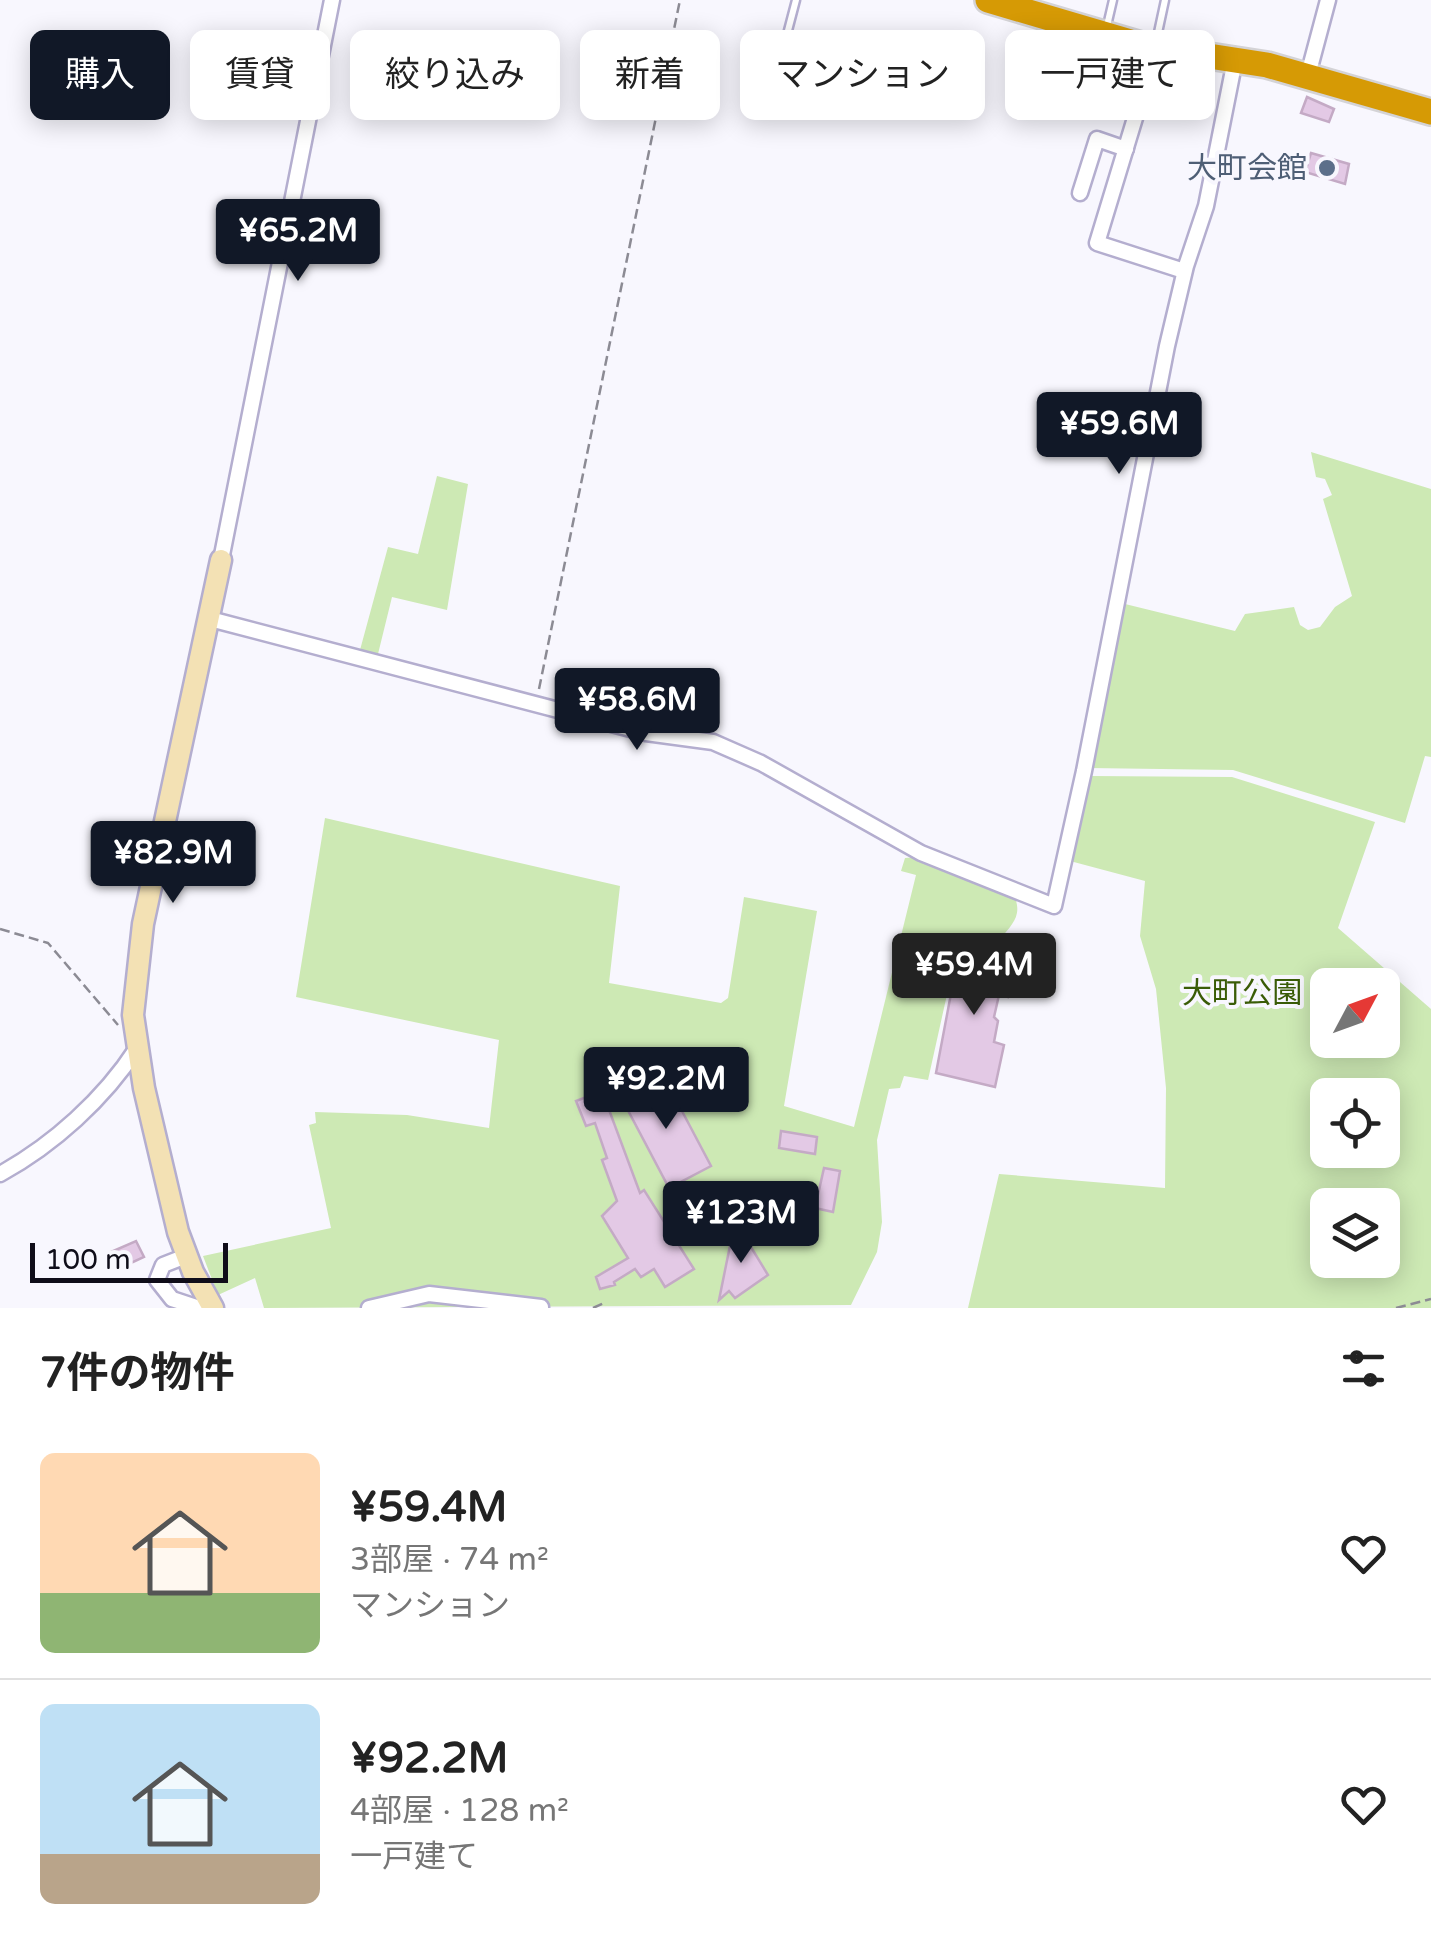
<!DOCTYPE html>
<html lang="ja">
<meta charset="utf-8">
<style>
body{margin:0;font-family:"Varela Round","Noto Sans JP",sans-serif;background:#f2f2f2;color:#222;height:100vh;display:flex;flex-direction:column;font-size:38px;white-space:nowrap}
*{box-sizing:border-box;margin:0}
p{font-size:32px;color:#767676}
.icon{flex:none;width:55px;height:55px;fill:none;stroke:currentColor;stroke-width:2;stroke-linecap:round;stroke-linejoin:round}
.map{position:relative;height:1308px;overflow:hidden}
.panel{display:flex;flex-direction:column;background:#fff;flex:1}
.panel>*{flex:none}
.hud{position:absolute;left:30px;top:30px;width:1372px;height:90px;display:flex;gap:20px}
.needle{width:65px;rotate:49deg}
.fabs{position:absolute;left:1310px;top:968px;display:grid;gap:20px}
.fabs a{display:grid;place-items:center;width:90px;height:90px;border-radius:15px;background:#fff;box-shadow:0 5px 25px #0003;font-size:50px}
.scale{position:absolute;left:30px;bottom:25px;width:198px;box-sizing:border-box;padding-left:10px;border:5px solid #0f0d19;border-top:0;font-size:28px;line-height:35px;white-space:nowrap;color:#0f0d19;-webkit-text-stroke:8px #f8f7fe;paint-order:stroke}
.price{position:absolute;translate:-50% -85px;padding:0 22px;border-radius:10px;background:#111827;color:#fff;font-size:32px;line-height:65px;filter:drop-shadow(0 2px 5px #0008)}
.price::after{content:'';position:absolute;left:50%;top:60px;width:30px;height:22px;margin-left:-15px;background:inherit;clip-path:polygon(0 0,100% 0,50% 100%)}
.price.selected{background:#222;color:#fff}
ul{padding:0;list-style:none}
li{display:flex;align-items:center;gap:30px;height:250px;padding:0 40px}
li+li{border-top:2px solid #e0e0e0}
li span{display:grid;place-items:center;flex:none;width:280px;height:200px;border-radius:15px;color:#555}
li>.icon{margin-inline-start:auto}
span .icon{width:120px;height:120px;fill:#fffc;stroke-width:1}
li b{font-size:42px}
h2{display:flex;justify-content:space-between;align-items:center;height:120px;padding:0 40px;font-size:42px}
.chip{padding:0 35px;border-radius:15px;background:#fff;box-shadow:0 5px 25px #0003;font-size:35px;line-height:90px}
.chip.selected{background:#111827;color:#fff}
.map>svg:first-child{display:block}
.green{fill:#cde9b4;fill-rule:evenodd}
.building{fill:#e3c9e5;stroke:#c4aac5;stroke-width:2.5}
.lines{fill:none;stroke-linecap:round;stroke-linejoin:round}
.lane-casing{stroke:#b4aecf;stroke-width:11}
.street-casing{stroke:#b4aecf;stroke-width:19}
.secondary-casing{stroke:#b4aecf;stroke-width:25}
.highway-casing{stroke:#d4d3d6;stroke-width:30}
.path{stroke:#8c8b94;stroke-width:2.5;stroke-dasharray:10 5;stroke-linecap:butt}
.lane{stroke:#fff;stroke-width:6}
.street{stroke:#fff;stroke-width:14}
.secondary{stroke:#f3e1b4;stroke-width:20}
.highway{stroke:#d69a05;stroke-width:25}
.service-dot{fill:#5c6f8a;stroke:#f8f7fe;stroke-width:4}
.labels{text-anchor:middle;stroke-width:8;stroke-linejoin:round;paint-order:stroke}
.service-label{font-size:30px;fill:#4e5e75;stroke:#f8f7fe;text-anchor:end}
.park-label{font-size:30px;fill:#3a5c07;stroke:#f8f7fe}
</style>
<div class="map">
<svg width="1431" height="1308" viewBox="0 0 1431 1308">
<rect width="100%" height="100%" fill="#f8f7fe"/>
<!-- green -->
<g class="green">
<polygon points="1311,452 1431,489 1431,757 1425,756 1405,823 1233,770 1089,768 1121,603 1235,631 1245,614 1294,607 1300,625 1308,630 1320,627 1335,607 1352,596 1323,499 1332,495 1325,479 1316,477"/>
<polygon points="437,476 468,484 447,610 392,597 378,654 360,650 388,547 418,554"/>
<path d="M1091,776L1232,777L1375,822L1338,928L1431,1009V1308H968L999,1174L1165,1188L1166,1088L1156,989L1140,936L1145,881L1070,861ZM1328,985H1382V1040H1328ZM1328,1095H1382V1150H1328ZM1328,1205H1382V1260H1328Z"/>
<path d="M325,818L620,886L609,983L721,1003L728,998L744,897L817,911L784,1106L854,1127L916,875L901,871L905,858L917,857L1015,898C1022,916 1012,925 1000,939L958,945L928,1080L904,1076L900,1088L889,1089L877,1140L882,1222L877,1252L851,1305L264,1308L255,1278L218,1295L203,1256L331,1228L309,1125L316,1123L315,1112L407,1115L489,1128L499,1040L296,997Z"/>
</g>
<!-- building -->
<g class="building">
<polygon points="1307,97 1334,109 1329,122 1301,113"/>
<polygon points="1311,153 1349,164 1345,184 1305,172"/>
<polygon points="960,946 1007,957 1004,972 1013,974 1008,997 999,995 994,1017 998,1021 994,1042 1004,1045 995,1087 936,1073"/>
<polygon points="664,1077 711,1166 669,1188 622,1099"/>
<polygon points="602,1091 640,1193 644,1190 694,1269 665,1287 654,1269 641,1277 635,1269 614,1282 615,1285 600,1289 596,1277 628,1258 602,1216 617,1201 602,1160 607,1158 595,1123 586,1126 576,1101"/>
<polygon points="781,1131 817,1137 815,1154 779,1148"/>
<polygon points="824,1168 840,1171 833,1212 815,1208"/>
<polygon points="735,1221 768,1275 735,1298 729,1291 719,1300"/>
<polygon points="136,1241 144,1257 118,1269 111,1252"/>
</g>
<g class="lines">
<defs>
<g id="lane">
<polyline points="1106,30 1113,0"/>
<polyline points="1156,42 1165,0"/>
<polyline points="774,84 796,0"/>
<polyline points="1102,97 1117,46"/>
</g>
<g id="street">
<polyline points="1156,49 1097,243 1184,271"/>
<polyline points="1308,75 1328,0"/>
<polyline points="1080,193 1097,139 1126,149"/>
<polyline points="221,560 332,0"/>
<polyline points="210,619 646,733 713,742 761,763 921,853 1054,906 1084,771 1167,346 1186,266 1206,206 1235,60"/>
<path d="M0,1174C53,1145 104,1099 137,1048"/>
<polyline points="186,1256 163,1265 157,1280 172,1299 199,1308"/>
<polyline points="369,1308 429,1294 541,1307"/>
</g>
<polyline id="secondary" points="213,1308 193,1272 178,1232 144,1088 133,1015 143,924 221,560"/>
<polyline id="highway" points="988,0 1144,46 1267,65 1431,112"/>
</defs>
<!-- lane casing -->
<use href="#lane" class="lane-casing"/>
<!-- street casing -->
<use href="#street" class="street-casing"/>
<!-- secondary casing -->
<use href="#secondary" class="secondary-casing"/>
<!-- highway casing -->
<use href="#highway" class="highway-casing"/>
<!-- path -->
<g class="path">
<polyline points="539,689 680,0"/>
<polyline points="0,929 48,943 118,1025"/>
<polyline points="593,1308 604,1303"/>
<polyline points="1396,1308 1431,1299"/>
</g>
<!-- lane -->
<use href="#lane" class="lane"/>
<!-- street -->
<use href="#street" class="street"/>
<!-- secondary -->
<use href="#secondary" class="secondary"/>
<!-- highway -->
<use href="#highway" class="highway"/>
</g>
<!-- markers -->
<circle class="service-dot" cx="1327" cy="168" r="10"/>
<g class="labels">
<!-- service labels -->
<g class="service-label">
<text x="1307" y="178">大町会館</text>
</g>
<!-- park labels -->
<g class="park-label">
<text x="1242" y="1003">大町公園</text>
</g>
</g>
</svg>
<div class="fabs">
<a><svg class="needle" viewBox="-14 -14 28 28"><path d="M0-13l5 13h-10z" fill="#e53935"/><path d="M0 13l5-13h-10z" fill="#767676"/></svg></a>
<a><svg class="icon" aria-label="locate" viewBox="0 0 24 24"><circle cx="12" cy="12" r="6"/><path d="M12 2v4M12 18v4M2 12h4M18 12h4"/></svg></a>
<a><svg class="icon" aria-label="layers" viewBox="0 0 24 24"><path d="M12 4l9 5-9 5-9-5zM3 14l9 5 9-5"/></svg></a>
</div>
<div class="scale">100 m</div>
<b class="price" style="left:298px;top:284px">¥65.2M</b>
<b class="price" style="left:1119px;top:477px">¥59.6M</b>
<b class="price" style="left:637px;top:753px">¥58.6M</b>
<b class="price" style="left:173px;top:906px">¥82.9M</b>
<b class="price selected" style="left:974px;top:1018px">¥59.4M</b>
<b class="price" style="left:666px;top:1132px">¥92.2M</b>
<b class="price" style="left:741px;top:1266px">¥123M</b>
<div class="hud">
<a class="chip selected">購入</a>
<a class="chip">賃貸</a>
<a class="chip">絞り込み</a>
<a class="chip">新着</a>
<a class="chip">マンション</a>
<a class="chip">一戸建て</a>
</div>
</div>
<section class="panel">
<h2>7件の物件<svg class="icon" aria-label="filters" viewBox="0 0 24 24"><path d="M4 7h16M4 17h16"/><circle cx="9" cy="7" r="2"/><circle cx="15" cy="17" r="2"/></svg></h2>
<ul>
<li><span style="background:linear-gradient(#ffd9b3 70%,#8fb573 0)"><svg class="icon" aria-label="home" viewBox="0 0 24 24"><path d="M3 11l9-7 9 7M6 9v11h12V9"/></svg></span><div><b>¥59.4M</b><p>3部屋 · 74 m²</p><p>マンション</p></div><svg class="icon" aria-label="heart" viewBox="0 0 24 24"><path d="M12 20l-8-8c-3-5 5-10 8-4 3-6 11-1 8 4z"/></svg></li>
<li><span style="background:linear-gradient(#bfe0f5 75%,#b9a48a 0)"><svg class="icon" aria-label="home" viewBox="0 0 24 24"><path d="M3 11l9-7 9 7M6 9v11h12V9"/></svg></span><div><b>¥92.2M</b><p>4部屋 · 128 m²</p><p>一戸建て</p></div><svg class="icon" aria-label="heart" viewBox="0 0 24 24"><path d="M12 20l-8-8c-3-5 5-10 8-4 3-6 11-1 8 4z"/></svg></li>
</ul>
</section>
